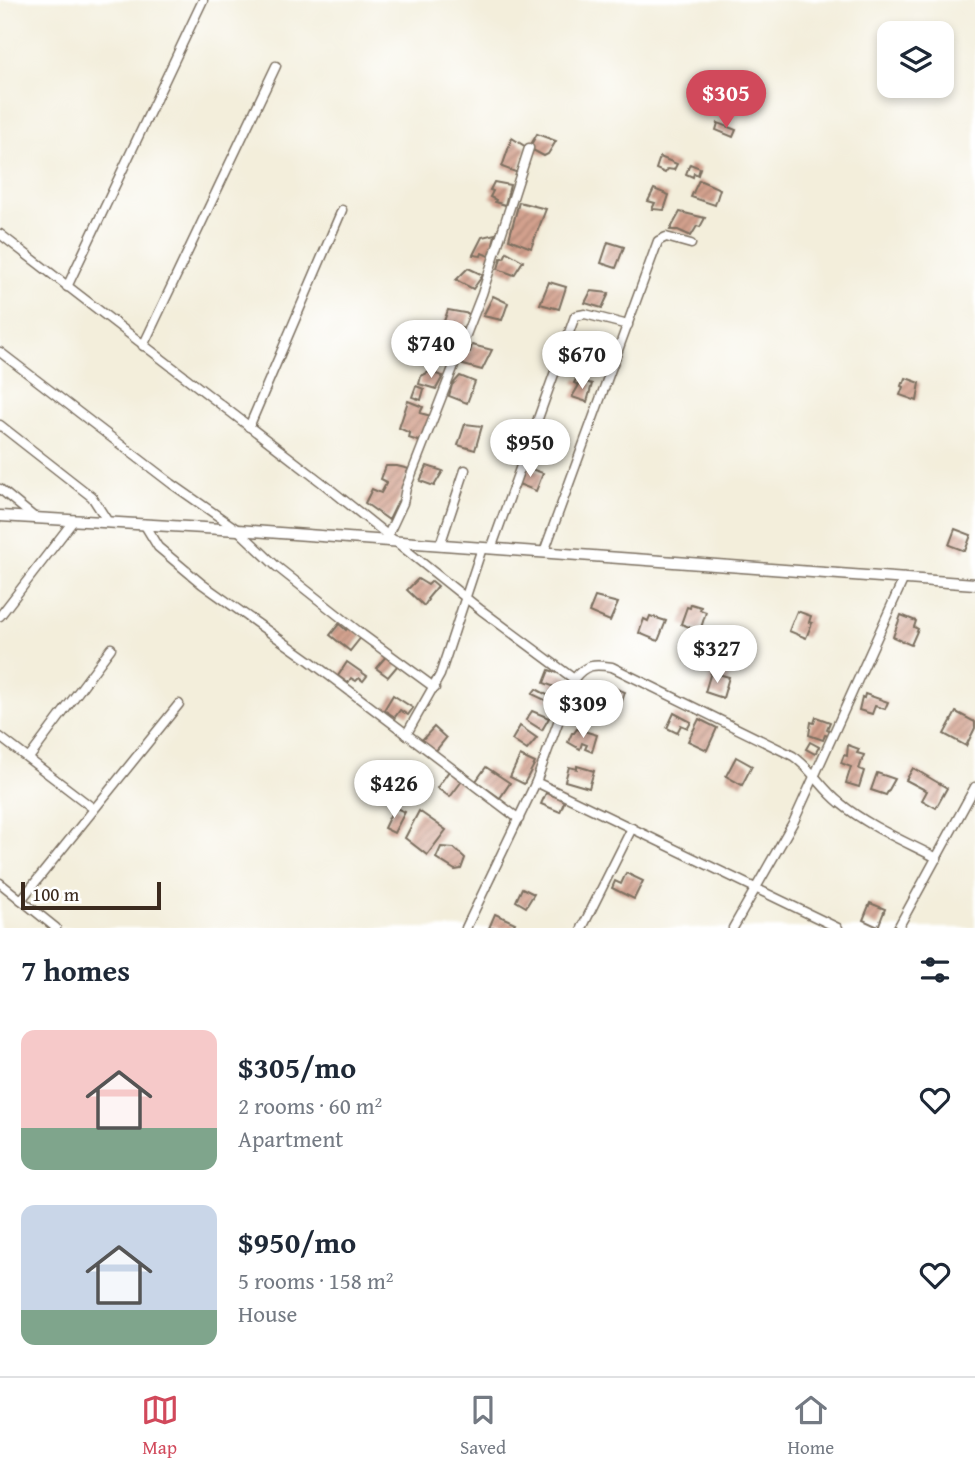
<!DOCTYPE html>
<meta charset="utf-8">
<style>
body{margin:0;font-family:"Gentium Book Plus",serif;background:#f6f6f7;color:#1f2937;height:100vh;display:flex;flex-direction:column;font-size:26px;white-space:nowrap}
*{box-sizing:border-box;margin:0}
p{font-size:23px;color:#747a83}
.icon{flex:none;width:38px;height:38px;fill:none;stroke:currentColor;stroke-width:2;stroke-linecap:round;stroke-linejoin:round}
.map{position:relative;height:928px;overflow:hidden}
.drawer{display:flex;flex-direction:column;background:#fff;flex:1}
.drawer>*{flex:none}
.buttons{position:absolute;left:877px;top:21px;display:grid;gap:14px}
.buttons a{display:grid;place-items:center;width:77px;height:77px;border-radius:14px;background:#fff;box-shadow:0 4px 10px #0003;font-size:35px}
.scale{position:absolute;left:21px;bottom:18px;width:140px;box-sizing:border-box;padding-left:7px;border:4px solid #3b2a1e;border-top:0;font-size:19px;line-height:24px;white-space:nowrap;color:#3b2a1e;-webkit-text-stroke:5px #fff;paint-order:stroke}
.price{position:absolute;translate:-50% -60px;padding:0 16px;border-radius:24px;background:#fff;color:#222;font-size:23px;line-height:46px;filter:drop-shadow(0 2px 4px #0008)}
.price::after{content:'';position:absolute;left:50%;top:42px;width:21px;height:16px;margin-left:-10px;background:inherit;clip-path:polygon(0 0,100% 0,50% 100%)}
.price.active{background:#d1495b;color:#fff}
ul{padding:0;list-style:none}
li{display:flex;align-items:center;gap:21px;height:175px;padding:0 21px}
li span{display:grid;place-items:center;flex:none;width:196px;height:140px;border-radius:14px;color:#555}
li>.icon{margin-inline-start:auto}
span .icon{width:84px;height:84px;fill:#fffc;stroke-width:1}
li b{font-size:30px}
h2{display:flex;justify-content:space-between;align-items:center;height:84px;padding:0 21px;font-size:30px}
.menu{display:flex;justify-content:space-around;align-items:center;height:98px;border-top:2px solid #e0e1e3;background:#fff;font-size:19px;color:#747a83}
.menu a{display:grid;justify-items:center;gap:4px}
.menu .active{color:#d1495b}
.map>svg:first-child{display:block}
.building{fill:url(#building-hatch)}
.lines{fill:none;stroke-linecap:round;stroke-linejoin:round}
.minor-casing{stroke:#7b6f60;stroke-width:11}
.tertiary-casing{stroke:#7b6f60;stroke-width:13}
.minor{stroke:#fff;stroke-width:8}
.tertiary{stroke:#fff;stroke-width:10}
</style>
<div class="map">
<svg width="975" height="928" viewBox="0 0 975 928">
<defs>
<pattern id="building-hatch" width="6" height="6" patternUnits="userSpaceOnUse" patternTransform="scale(1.75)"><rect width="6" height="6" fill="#d3a18e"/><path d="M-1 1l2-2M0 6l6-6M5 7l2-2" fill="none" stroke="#ac8373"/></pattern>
</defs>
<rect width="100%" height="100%" fill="#fff"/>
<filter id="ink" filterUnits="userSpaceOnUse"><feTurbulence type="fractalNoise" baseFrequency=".0143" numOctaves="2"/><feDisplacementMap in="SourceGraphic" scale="14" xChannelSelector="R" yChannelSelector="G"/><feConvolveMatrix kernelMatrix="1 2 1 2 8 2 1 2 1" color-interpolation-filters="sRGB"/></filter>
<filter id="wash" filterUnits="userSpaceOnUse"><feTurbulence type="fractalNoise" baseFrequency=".00686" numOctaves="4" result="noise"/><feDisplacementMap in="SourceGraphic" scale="28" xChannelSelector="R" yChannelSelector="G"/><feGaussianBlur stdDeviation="1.57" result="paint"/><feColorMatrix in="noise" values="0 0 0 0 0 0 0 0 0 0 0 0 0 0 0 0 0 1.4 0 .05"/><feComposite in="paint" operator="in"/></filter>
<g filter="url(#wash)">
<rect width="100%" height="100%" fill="#f3eedb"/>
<g id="blocks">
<!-- building -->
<g class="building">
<polygon points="718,123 736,130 733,137 716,130"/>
<polygon points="537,134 556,141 548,154 544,156 529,148"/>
<polygon points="512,138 526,147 518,173 502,167"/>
<polygon points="660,157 677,164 674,170 668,169 665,173 656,169"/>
<polygon points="690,164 700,168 698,175 694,173 693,177 686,174"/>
<polygon points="699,180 720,189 715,205 691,197"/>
<polygon points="494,182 510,185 505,205 495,202 496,200 490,197 493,191 490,190"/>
<polygon points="654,189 669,195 664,210 652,209 655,203 648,201"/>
<polygon points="519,202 546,209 531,248 509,239"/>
<polygon points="680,212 705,218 700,227 697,226 691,236 678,230 670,230"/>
<polygon points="495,234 491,257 482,253 481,256 473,255 482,237"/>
<polygon points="608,242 624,247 616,268 601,263"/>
<polygon points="507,252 523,261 514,275 498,269 501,258 504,258"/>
<polygon points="468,268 483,275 473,289 456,280"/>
<polygon points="549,282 566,287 559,309 540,304"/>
<polygon points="591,291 609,293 602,308 585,303"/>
<polygon points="493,296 508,303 502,320 483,316"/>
<polygon points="448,310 470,314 464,329 459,327 456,332 442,327"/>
<polygon points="472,345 492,350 482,370 460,364 463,353 470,352"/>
<polygon points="429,372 443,376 436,389 419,384 421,376"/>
<polygon points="460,376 475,382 467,403 449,396 452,385"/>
<polygon points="906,378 920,383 917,401 900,395 903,387 901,386 902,383 904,383"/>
<polygon points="576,379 592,384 587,402 572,397 579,385 574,383"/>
<polygon points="416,386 424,389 421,400 412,397"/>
<polygon points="408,401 423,407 420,413 431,416 421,442 409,438 410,433 399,428"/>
<polygon points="465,424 482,426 475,450 458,445"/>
<polygon points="386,466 397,466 409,469 407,472 410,472 408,476 406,476 404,482 407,483 389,520 365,503 372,489 381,493 387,482 381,479"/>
<polygon points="427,466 443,471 434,486 420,481"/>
<polygon points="525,467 543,473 536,491 516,483"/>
<polygon points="955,529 971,535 965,551 949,545"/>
<polygon points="418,579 428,585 432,581 438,586 427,599 428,600 424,606 407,590"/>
<polygon points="595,597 618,603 610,621 589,612"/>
<polygon points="691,604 701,607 700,610 706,612 700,631 681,624 687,607 690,608"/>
<polygon points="797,611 811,616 809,622 812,623 806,638 789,631"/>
<polygon points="901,615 916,621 914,627 918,629 911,645 893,637"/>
<polygon points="650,616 666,621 658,641 639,633 644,619 648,621"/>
<polygon points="339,624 346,630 349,625 362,636 350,651 330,635"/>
<polygon points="693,640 709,646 706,654 709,655 704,668 685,661"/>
<polygon points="387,655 398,665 388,677 376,668"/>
<polygon points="347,662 367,676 363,681 359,678 356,681 351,678 348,683 338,676"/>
<polygon points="549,670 569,677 561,699 552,696 555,687 544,683"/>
<polygon points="711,672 729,677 723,698 705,692"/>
<polygon points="601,683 625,692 620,707 596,698"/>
<polygon points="536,689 549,696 547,701 532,694"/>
<polygon points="865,694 888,702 885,709 875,706 872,714 859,710 862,697 864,698"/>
<polygon points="393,695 413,708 408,715 400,710 395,717 384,710"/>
<polygon points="532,711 549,718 542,730 526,720"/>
<polygon points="956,712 975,722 975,728 966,746 944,734"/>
<polygon points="674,713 691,722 688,728 681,725 677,733 667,728"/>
<polygon points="816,717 830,722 827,729 831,731 829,736 825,735 823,740 809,735 811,722 814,723"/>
<polygon points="699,719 717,728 707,750 688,741"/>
<polygon points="520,726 537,738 527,750 512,740"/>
<polygon points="434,727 446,738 434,753 421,741"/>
<polygon points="577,729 597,735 592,752 585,749 587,745 582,743 580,749 568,742 572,733 574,733"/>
<polygon points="810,742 819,747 815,754 806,749"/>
<polygon points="848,745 859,749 857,753 864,755 859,769 864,771 859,787 846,783 851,767 841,763 844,755 847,756"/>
<polygon points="520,756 535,763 524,784 510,777"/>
<polygon points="736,757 752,766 742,785 726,776"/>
<polygon points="577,766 594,771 589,788 565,781 569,767 577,769"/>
<polygon points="486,767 510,783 500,798 476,781"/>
<polygon points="913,768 947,788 936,808 922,800 927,791 906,780"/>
<polygon points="449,771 462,781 450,797 437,788"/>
<polygon points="877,773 895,779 886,795 871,790"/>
<polygon points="546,793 565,800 560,812 541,804"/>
<polygon points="394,807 405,812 394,833 384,828"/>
<polygon points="419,811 446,830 427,855 405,838"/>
<polygon points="441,847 454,848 465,858 461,869 455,870 436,858"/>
<polygon points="626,873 643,881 634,899 612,888 615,881 621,884"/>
<polygon points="522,888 534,894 526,907 516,901"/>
<polygon points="870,903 885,909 878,927 863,920"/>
<polygon points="495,914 515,923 512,928 489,928"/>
</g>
</g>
</g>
<g filter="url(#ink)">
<use href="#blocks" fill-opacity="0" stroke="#7b6f60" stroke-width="2"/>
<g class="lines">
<defs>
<g id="minor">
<polyline points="0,234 325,485 481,610 574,679"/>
<polyline points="67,287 203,0"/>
<polyline points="143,346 276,66"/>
<polyline points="0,352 172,484 238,530 276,566 363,635 435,688"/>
<polyline points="0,425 92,497 108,522"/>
<polyline points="249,427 342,210"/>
<polyline points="0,489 34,517"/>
<polyline points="144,524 158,547 202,584 310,661 519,819"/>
<polyline points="388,535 403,503 406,488 482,294 529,148"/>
<polyline points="440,545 465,470"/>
<polyline points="491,549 575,316 585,314 628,325"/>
<polyline points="544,552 658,241 666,237 691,244"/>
<polyline points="0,616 74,520"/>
<polyline points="406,735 440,675 482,548"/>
<polyline points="0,737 94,809"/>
<polyline points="29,758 111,648"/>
<polyline points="536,782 838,928"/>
<polyline points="0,883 56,928"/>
<polyline points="21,900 179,704"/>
<path d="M466,928L536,782L574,679C585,664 595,664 612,667L793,756C812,769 822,789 840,803C868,826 904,841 937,858"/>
<polyline points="582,928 632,828"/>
<polyline points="733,928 794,821 904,578"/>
<polyline points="898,928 975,787"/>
</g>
<polyline id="tertiary" points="0,516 238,530 975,584"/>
</defs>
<!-- minor casing -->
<use href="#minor" class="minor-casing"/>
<!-- tertiary casing -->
<use href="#tertiary" class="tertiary-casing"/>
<!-- minor -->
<use href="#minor" class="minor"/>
<!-- tertiary -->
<use href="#tertiary" class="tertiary"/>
</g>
</g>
</svg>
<div class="buttons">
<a><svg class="icon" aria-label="layers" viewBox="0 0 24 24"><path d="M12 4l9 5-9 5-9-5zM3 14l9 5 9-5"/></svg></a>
</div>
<div class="scale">100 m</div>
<b class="price active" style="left:726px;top:130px">$305</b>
<b class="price" style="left:431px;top:380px">$740</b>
<b class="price" style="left:582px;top:391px">$670</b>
<b class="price" style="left:530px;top:479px">$950</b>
<b class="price" style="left:717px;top:685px">$327</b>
<b class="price" style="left:583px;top:740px">$309</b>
<b class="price" style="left:394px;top:820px">$426</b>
</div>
<section class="drawer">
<h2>7 homes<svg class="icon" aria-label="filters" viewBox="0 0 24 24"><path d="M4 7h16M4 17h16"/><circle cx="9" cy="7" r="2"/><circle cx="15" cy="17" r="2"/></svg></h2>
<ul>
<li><span style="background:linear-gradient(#f6c9c9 70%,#7fa58c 0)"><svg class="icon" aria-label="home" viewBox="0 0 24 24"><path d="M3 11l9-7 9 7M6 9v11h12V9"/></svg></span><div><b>$305/mo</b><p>2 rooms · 60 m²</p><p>Apartment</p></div><svg class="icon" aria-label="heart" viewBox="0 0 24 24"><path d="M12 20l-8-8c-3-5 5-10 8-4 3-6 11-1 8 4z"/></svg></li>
<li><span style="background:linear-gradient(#c9d6e8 75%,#7fa58c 0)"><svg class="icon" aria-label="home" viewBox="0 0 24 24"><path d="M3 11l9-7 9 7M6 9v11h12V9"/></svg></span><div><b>$950/mo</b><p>5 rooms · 158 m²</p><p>House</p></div><svg class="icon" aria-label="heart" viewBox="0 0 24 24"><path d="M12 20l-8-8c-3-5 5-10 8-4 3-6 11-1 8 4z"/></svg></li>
</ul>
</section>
<nav class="menu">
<a class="active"><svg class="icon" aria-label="map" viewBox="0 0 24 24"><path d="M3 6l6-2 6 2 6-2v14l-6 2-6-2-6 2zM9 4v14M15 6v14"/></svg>Map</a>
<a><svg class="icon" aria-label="saved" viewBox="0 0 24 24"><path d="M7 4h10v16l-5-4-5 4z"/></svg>Saved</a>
<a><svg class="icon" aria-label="home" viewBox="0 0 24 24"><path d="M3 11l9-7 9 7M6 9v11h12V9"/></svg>Home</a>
</nav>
